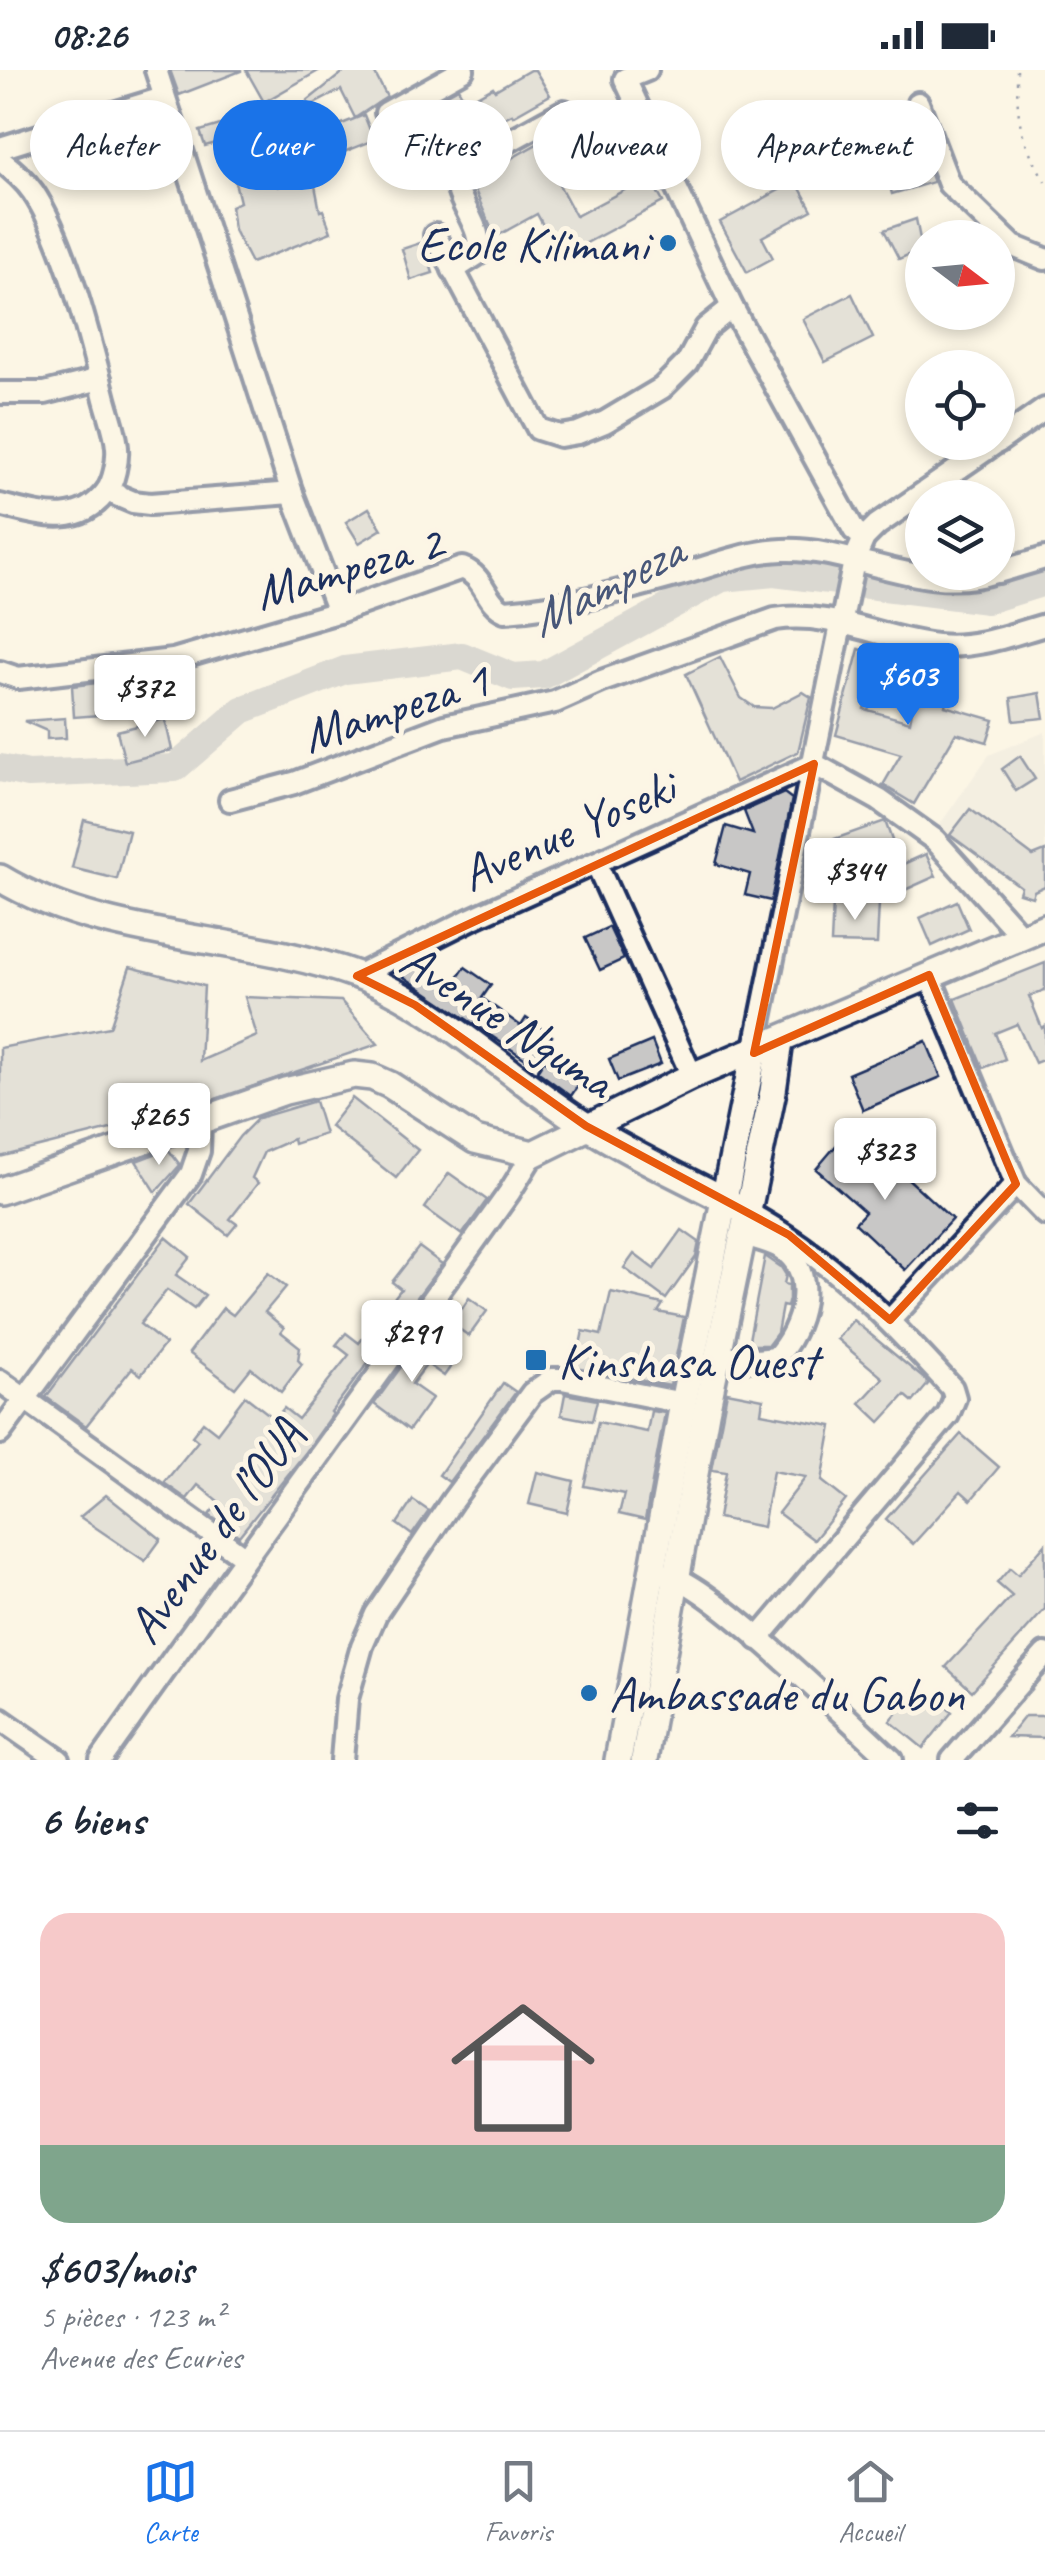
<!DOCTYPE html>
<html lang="fr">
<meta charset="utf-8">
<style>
body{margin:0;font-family:Caveat,sans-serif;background:#f2f2f3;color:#1f2937;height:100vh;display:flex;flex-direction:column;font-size:38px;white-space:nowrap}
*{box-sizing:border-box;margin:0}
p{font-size:32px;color:#747a83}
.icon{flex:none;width:55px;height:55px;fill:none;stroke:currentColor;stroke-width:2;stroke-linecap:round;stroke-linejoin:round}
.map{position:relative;height:1690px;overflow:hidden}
.panel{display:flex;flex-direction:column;background:#fff;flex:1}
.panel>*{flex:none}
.banner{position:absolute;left:30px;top:30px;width:985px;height:90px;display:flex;gap:20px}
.needle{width:65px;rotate:106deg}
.fabs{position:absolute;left:905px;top:150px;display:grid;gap:20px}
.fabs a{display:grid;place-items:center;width:110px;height:110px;border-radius:50%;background:#fff;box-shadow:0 5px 15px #0003;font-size:50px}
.price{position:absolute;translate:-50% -85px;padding:0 22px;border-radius:10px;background:#fff;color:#222;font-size:32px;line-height:65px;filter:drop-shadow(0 2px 5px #0008)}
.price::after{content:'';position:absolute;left:50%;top:60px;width:30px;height:22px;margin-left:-15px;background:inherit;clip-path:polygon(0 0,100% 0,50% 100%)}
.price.selected{background:#1a73e8;color:#fff}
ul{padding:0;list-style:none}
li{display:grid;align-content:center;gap:20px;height:530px;padding:0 40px}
li span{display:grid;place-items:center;height:310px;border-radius:30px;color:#555}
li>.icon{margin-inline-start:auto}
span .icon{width:180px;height:180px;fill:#fffc;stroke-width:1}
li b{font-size:42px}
h2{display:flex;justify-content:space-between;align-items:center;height:120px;padding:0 40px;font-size:42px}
.pill{padding:0 35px;border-radius:45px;background:#fff;box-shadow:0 5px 15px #0003;font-size:35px;line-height:90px}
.pill.selected{background:#1a73e8;color:#fff}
.status{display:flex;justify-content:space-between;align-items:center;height:70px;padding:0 50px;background:#fff;direction:ltr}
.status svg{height:28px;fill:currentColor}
.dock{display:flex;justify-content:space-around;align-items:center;height:140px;border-top:2px solid #e0e1e3;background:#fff;font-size:28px;color:#747a83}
.dock a{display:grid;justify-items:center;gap:5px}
.dock .selected{color:#1a73e8}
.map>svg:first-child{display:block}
.built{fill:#ece7dc}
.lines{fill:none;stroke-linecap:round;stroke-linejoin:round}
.river{stroke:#b2b4b8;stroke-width:28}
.building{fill:#c8c7c6;stroke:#1b2f5e;stroke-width:2.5}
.minor-casing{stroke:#1b2f5e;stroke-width:28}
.major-casing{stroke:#1b2f5e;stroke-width:32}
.path{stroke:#1b2f5e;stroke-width:2.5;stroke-dasharray:2.5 8;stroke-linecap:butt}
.minor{stroke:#fcf5e5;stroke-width:20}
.major{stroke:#fcf5e5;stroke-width:25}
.marked{fill:none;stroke:#e8590c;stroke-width:8;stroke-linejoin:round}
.poi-dot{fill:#1f6fb2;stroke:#fcf5e5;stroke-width:4}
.labels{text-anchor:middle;stroke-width:10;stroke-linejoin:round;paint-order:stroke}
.poi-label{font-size:50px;fill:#1b2f5e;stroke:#fcf5e5;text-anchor:start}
.street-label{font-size:50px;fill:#1b2f5e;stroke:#fcf5e5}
.water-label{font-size:52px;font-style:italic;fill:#485779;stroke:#fcf5e5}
</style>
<div class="status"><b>08:26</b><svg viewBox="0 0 49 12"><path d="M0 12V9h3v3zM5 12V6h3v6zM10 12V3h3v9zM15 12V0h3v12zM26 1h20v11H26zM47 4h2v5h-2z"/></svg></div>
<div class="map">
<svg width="1045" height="1690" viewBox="0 0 1045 1690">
<rect width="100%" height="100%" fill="#fcf5e5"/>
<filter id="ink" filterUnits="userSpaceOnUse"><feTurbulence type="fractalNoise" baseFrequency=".01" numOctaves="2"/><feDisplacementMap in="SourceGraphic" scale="20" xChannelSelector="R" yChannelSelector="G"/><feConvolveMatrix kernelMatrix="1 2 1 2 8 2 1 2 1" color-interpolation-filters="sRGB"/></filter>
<g filter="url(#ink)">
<!-- built -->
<polygon class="built" points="1045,662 1045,816 1034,821 1032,827 1019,823 1020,817 938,757 989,685"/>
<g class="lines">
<!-- river -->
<polyline class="river" points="0,698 28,704 175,698 242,640 345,600 462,586 513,607 544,605 722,508 774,503 987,530 1045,512"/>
</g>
<!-- building -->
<g class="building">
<polygon points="170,0 241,0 241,1 179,25"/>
<polygon points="246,0 320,0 264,32"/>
<polygon points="346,0 373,0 387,27 355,48 341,20 310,36 307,31"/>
<polygon points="530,0 535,0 550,25 513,46 512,44 483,59 481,56 420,92 398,52 458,18 466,32 493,17 495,20"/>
<polygon points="364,45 374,70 321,91 314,72 322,62"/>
<polygon points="237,50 246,78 277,53 283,72 272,83 278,117 312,100 320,141 323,140 331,162 251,193 234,160 231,136 240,132 227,80 222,82 220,72 205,76 200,61"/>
<polygon points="918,72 933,112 892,124 880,82"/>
<polygon points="537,74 576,146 649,107 663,132 560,187 537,144 495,167 471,111"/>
<polygon points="796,111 812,140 762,167 773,188 747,202 720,152"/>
<polygon points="916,149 922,179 899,189 884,160"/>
<polygon points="423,172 433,203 411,210 402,179"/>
<polygon points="852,224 873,268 825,292 803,249"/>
<polygon points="369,438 382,459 359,473 346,452"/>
<polygon points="859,579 879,584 864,639 910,652 918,606 949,612 945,636 994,650 987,672 956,663 914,734 883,715 901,684 836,665"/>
<polygon points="720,587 741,628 754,637 772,638 803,622 811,627 798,682 735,712 686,604"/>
<polygon points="155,606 162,626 126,639 124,610"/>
<polygon points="97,613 100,645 74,647 72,616"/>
<polygon points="1040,623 1044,648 1014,651 1011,628"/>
<polygon points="65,648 66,668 47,669 47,661 24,651"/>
<polygon points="165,649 172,680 125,692 117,661"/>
<polygon points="1020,686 1035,709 1016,721 1002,699"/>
<polygon points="784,723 792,729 771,831 745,825 750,804 716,794 726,756 753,764 744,741"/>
<polygon points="970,739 1033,786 1045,781 1045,816 1034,821 1032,827 1019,823 1021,817 950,765"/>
<polygon points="84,750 129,761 117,809 72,798"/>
<polygon points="885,751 901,795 926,784 936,806 887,828 871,790 837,802 826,772"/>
<polygon points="957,831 969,859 932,876 920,848"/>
<polygon points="833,832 879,833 877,874 831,873"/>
<polygon points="609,857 624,889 600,900 585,868"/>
<polygon points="421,889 454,913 465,897 491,915 482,928 521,956 526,948 552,966 533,994 401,905 408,896"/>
<polygon points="1045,893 1045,920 1029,926 1042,958 1045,956 1045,989 1035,993 1017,954 995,963 1005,989 983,998 955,929"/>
<polygon points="130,897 204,916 200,991 257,966 245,927 341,931 378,974 174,1043 0,1087 0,978 110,957"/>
<polygon points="652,971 661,994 618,1011 609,989"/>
<polygon points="926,971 941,1007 863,1040 848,1004"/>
<polygon points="544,990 579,1014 571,1026 537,1001"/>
<polygon points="352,1028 418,1080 396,1108 330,1056"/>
<polygon points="315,1031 325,1064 294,1074 293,1069 264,1082 252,1108 258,1113 230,1149 237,1154 228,1165 189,1134 240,1066 258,1048"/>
<polygon points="845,1065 895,1110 902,1103 952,1149 905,1200 855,1153 865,1142 816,1099"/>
<polygon points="168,1079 180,1095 156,1122 136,1091"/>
<polygon points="449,1103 487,1130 462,1165 425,1138"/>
<polygon points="682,1160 699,1172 696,1187 666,1229 624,1198 634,1184 654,1199"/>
<polygon points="166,1167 190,1187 176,1205 205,1225 194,1239 167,1220 140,1254 165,1274 141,1305 132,1298 86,1356 46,1327"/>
<polygon points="419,1177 442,1194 331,1342 333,1344 306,1382 239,1466 209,1445 219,1432 198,1415 187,1429 164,1413 198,1371 192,1366 203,1352 217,1363 245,1326 275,1349 284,1338 298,1349 349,1285 336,1275 346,1263 359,1273 401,1219 392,1212"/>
<polygon points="765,1186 781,1197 786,1205 784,1214 789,1215 789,1229 787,1237 782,1236 777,1263 768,1275 748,1275"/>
<polygon points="268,1203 286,1217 265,1242 284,1258 281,1262 300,1277 298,1290 302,1294 281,1322 251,1298 235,1318 189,1283 223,1238 233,1245"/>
<polygon points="611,1222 663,1234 658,1242 684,1247 670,1316 575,1298 583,1261 601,1265"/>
<polygon points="469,1228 487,1241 469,1266 452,1254"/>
<polygon points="853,1250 929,1313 913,1332 905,1325 880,1352 860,1333 883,1308 837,1269"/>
<polygon points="422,1268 454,1292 444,1306 427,1294 412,1314 432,1328 409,1360 374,1334"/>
<polygon points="503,1313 516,1322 449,1412 439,1405"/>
<polygon points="727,1322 763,1329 761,1343 832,1356 822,1411 846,1430 814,1470 778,1443 806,1407 773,1401 763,1457 718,1448 726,1402 712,1400"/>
<polygon points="565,1324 597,1330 592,1351 561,1345"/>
<polygon points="651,1341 665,1343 645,1450 619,1444 624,1424 584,1416 598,1352 647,1362"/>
<polygon points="961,1364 999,1397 971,1430 961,1421 913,1474 886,1449"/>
<polygon points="537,1402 574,1411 567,1443 529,1434"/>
<polygon points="106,1425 161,1469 145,1491 80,1447"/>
<polygon points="413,1430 429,1441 412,1465 397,1454"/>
<polygon points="1045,1474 1045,1539 972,1621 946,1597 1012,1526 997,1513 1010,1498 1018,1505"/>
<polygon points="920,1615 952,1642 923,1678 890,1651"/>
<polygon points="1025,1646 1045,1646 1045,1668 1008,1667"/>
</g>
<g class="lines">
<defs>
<g id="minor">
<polyline points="156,0 292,423 338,542"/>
<polyline points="647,0 625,9 732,237 854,460 864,468"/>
<polyline points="918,33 949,114 1013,176 1045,189"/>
<polyline points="386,43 463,0"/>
<polyline points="0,78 163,28"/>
<path d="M0,90C12,99 24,109 33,122C65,169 90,269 104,325C108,342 116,361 117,378C118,390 114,412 106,422C78,459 38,444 0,435"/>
<polyline points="435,165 538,359 560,366 578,363 605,352 662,318 687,293 706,258 732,237"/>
<path d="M453,200L478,184C485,154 449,129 458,99L564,41"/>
<polyline points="0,323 45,323 100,309"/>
<polyline points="998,372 1045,339"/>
<polyline points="107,421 133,432 150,434 292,423"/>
<polyline points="998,502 1045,488"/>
<path d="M0,602L18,608L173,590L338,542L462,498C485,506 485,533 505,541C566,537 628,519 686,503C717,494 750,481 783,480C853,477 925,526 995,502"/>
<path d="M230,730L294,713L444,656L555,632L602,611L775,549C834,541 880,569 937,575C975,579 1010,565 1045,555"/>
<polyline points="596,793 692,1006"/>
<polyline points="929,905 1016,1114 1045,1144"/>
<polyline points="357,906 471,849 814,694 879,730 935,770 1022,867"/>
<polyline points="754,982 854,491 864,468 877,455 997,372"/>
<path d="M745,1141C830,1187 888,1248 952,1318L955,1328L948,1345L758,1569"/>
<polyline points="890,1250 1016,1114"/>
<path d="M717,1285L757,1290L775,1288C803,1260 820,1201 779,1177C768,1171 753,1168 741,1164"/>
<polyline points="0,1311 244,1487"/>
<polyline points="0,1363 191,1104 199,1081 200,1053"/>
<path d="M667,1505C709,1512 853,1655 892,1690"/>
<polyline points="0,1649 59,1690"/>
<path d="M101,1690C235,1500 374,1313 509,1123L533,1084"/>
<polyline points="342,1690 347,1629 362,1576 376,1544 452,1431 532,1323 552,1309 562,1309 683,1333"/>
<polyline points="952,1690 1045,1584"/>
</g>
<g id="major">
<path d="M0,808C108,873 240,863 357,905C437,934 512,1009 585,1055C636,1088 693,1112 745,1141"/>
<polyline points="0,1121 285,1021 354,1005 372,1007 390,1015 475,1070 533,1084 692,1006 1045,857"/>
<polyline points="618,1690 683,1333 754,982"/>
<polyline points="644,1690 706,1342 773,1021 780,971"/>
</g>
</defs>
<!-- minor casing -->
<use href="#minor" class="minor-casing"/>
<!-- major casing -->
<use href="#major" class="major-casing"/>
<!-- path -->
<path class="path" d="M1017,0C1017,52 1019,65 1045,111"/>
<!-- minor -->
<use href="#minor" class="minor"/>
<!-- major -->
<use href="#major" class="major"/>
</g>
</g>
<!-- marked area -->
<path d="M0 0H1045V1690H0ZM814,694L754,983L929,905L1016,1114L890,1250L789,1165L586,1056L415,935L357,906Z" fill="#fcf5e5" fill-opacity=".55" fill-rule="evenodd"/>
<path class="marked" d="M814,694L754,983L929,905L1016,1114L890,1250L789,1165L586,1056L415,935L357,906Z"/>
<!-- markers -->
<g class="poi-dot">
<circle cx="668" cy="173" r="10"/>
<rect x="524" y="1278" width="24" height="24" rx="5"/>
<circle cx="589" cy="1623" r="10"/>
</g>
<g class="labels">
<!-- poi labels -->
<g class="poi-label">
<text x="648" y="191" text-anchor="end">Ecole Kilimani</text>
<text x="558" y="1308">Kinshasa Ouest</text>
<text x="609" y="1641">Ambassade du Gabon</text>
</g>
<!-- street labels -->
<g class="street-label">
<text transform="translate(348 496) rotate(-16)" y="18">Mampeza 2</text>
<text transform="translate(395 636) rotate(-18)" y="18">Mampeza 1</text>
<text transform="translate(567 759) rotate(-24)" y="18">Avenue Yoseki</text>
<text transform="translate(508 949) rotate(33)" y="18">Avenue Nguma</text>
<text transform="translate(214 1460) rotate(-54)" y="18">Avenue de l’OUA</text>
</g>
<!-- water labels -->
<g class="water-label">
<text transform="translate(605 514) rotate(-27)" y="18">Mampeza</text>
</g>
</g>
</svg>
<div class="fabs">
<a><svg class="needle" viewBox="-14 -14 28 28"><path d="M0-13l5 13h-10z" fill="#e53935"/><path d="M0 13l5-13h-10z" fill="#747a83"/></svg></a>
<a><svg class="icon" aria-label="locate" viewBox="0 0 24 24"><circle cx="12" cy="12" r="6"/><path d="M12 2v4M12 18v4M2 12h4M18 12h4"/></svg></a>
<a><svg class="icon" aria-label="layers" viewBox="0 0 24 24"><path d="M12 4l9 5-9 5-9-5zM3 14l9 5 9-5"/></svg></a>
</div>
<b class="price selected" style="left:908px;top:658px">$603</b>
<b class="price" style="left:145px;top:670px">$372</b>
<b class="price" style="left:855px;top:853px">$344</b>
<b class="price" style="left:159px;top:1098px">$265</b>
<b class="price" style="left:885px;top:1133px">$323</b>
<b class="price" style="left:412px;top:1315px">$291</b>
<div class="banner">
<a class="pill">Acheter</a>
<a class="pill selected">Louer</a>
<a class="pill">Filtres</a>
<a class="pill">Nouveau</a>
<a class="pill">Appartement</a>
</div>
</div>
<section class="panel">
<h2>6 biens<svg class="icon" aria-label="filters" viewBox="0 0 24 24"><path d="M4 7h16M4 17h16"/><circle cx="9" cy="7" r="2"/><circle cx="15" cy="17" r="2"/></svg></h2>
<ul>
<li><span style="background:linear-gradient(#f6c9c9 75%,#7fa58c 0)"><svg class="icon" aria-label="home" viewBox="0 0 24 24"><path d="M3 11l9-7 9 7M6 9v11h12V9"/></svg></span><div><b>$603/mois</b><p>5 pièces · 123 m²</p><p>Avenue des Ecuries</p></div></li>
</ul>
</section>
<nav class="dock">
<a class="selected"><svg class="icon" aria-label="map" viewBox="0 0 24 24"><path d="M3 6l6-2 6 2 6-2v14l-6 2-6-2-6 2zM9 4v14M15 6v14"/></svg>Carte</a>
<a><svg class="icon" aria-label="saved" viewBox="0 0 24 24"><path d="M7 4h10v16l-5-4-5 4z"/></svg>Favoris</a>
<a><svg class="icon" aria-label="home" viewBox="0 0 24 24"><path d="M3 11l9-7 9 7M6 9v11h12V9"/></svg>Accueil</a>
</nav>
